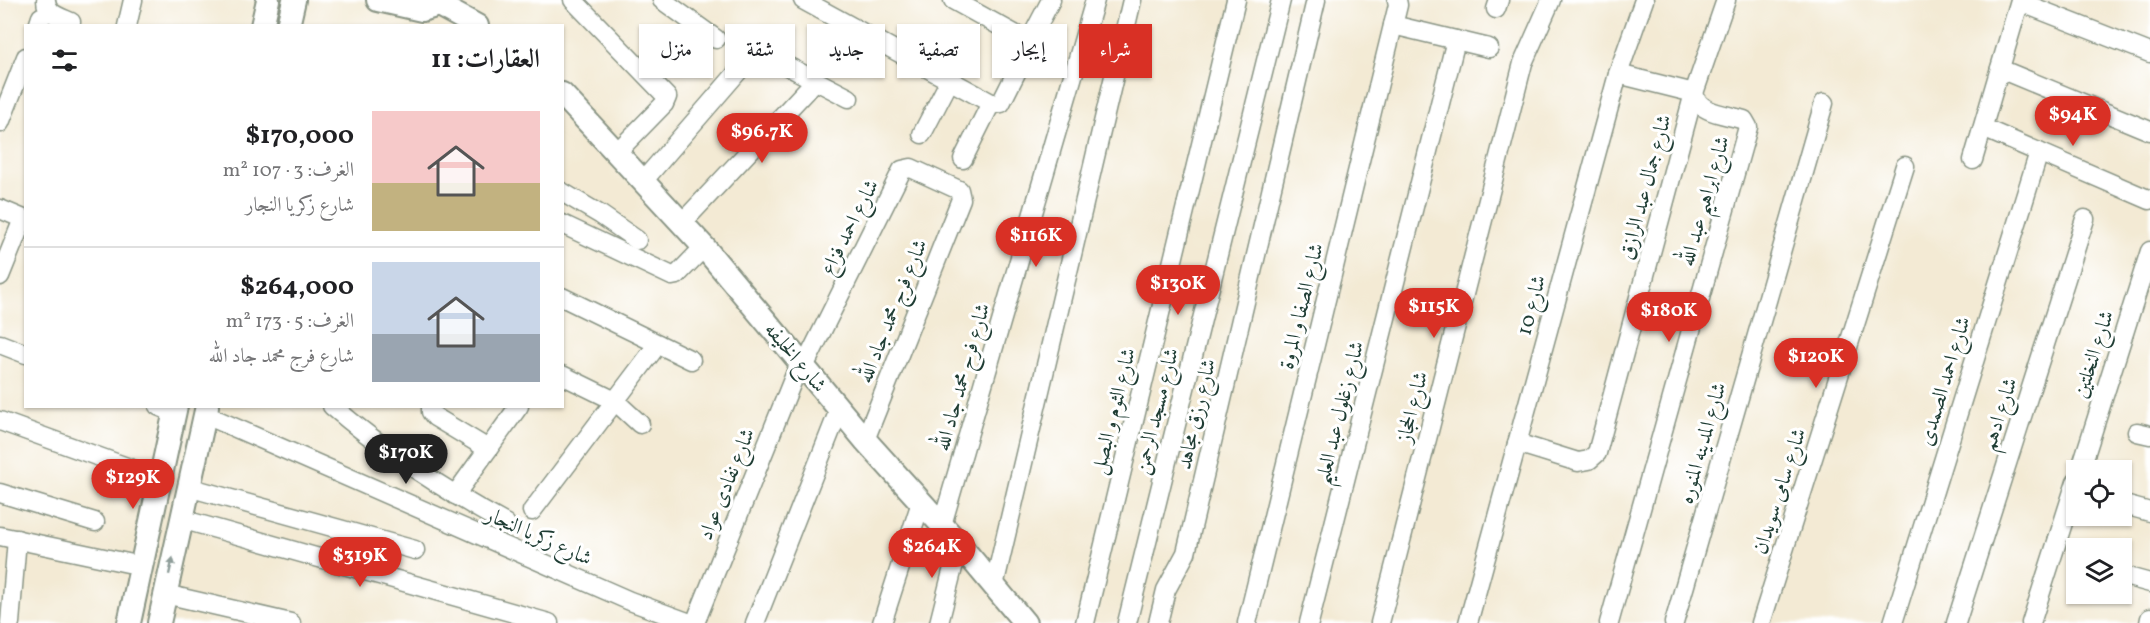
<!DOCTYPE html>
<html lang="ar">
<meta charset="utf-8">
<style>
body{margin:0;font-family:Vollkorn,Amiri,serif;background:#f2f2f2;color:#202124;direction:rtl;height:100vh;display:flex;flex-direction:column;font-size:22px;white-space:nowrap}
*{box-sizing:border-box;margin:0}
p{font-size:20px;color:#757577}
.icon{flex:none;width:33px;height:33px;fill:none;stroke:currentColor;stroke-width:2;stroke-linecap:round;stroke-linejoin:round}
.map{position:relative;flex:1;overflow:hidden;direction:ltr}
.details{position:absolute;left:24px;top:24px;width:540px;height:384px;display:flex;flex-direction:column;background:#fff;border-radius:0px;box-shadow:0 2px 4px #0004;direction:rtl}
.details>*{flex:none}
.top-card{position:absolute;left:582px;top:24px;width:570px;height:54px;direction:rtl;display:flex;gap:12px}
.controls{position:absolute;left:2066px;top:460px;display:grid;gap:12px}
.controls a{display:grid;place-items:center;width:66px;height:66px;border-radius:0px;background:#fff;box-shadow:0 2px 4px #0004;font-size:30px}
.price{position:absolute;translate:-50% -51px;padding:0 14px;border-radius:21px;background:#d93025;color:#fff;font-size:20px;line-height:39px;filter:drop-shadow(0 2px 3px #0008)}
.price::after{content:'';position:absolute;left:50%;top:36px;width:18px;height:14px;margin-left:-9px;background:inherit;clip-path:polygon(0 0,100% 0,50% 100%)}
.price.active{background:#222;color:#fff}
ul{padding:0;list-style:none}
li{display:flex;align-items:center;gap:18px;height:150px;padding:0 24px}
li+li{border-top:2px solid #e0e0e0}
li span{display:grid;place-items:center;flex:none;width:168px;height:120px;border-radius:0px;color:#555}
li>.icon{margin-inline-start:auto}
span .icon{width:72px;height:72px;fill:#fffc;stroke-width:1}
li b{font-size:26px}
h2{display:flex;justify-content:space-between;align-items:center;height:72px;padding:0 24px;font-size:26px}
.pill{padding:0 21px;border-radius:0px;background:#fff;box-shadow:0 2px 4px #0004;font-size:21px;line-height:54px}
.pill.active{background:#d93025;color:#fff}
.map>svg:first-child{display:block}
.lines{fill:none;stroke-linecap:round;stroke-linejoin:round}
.minor-casing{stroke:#899484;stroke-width:21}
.major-casing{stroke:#899484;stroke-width:26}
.minor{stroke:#fff;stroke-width:18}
.major{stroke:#fff;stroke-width:22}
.oneway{fill:#8f9e9a}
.labels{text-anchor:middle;stroke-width:6;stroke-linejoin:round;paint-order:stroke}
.street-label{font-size:21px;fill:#1f3d34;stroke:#fff}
</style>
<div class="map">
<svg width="2150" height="623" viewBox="0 0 2150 623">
<rect width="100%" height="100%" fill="#fff"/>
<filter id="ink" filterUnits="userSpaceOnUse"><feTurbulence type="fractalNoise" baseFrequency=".0167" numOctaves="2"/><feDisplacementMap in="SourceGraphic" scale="12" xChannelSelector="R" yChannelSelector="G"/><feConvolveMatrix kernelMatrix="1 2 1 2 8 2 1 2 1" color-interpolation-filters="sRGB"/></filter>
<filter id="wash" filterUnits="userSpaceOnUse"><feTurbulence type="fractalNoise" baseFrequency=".008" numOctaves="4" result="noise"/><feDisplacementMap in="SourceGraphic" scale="24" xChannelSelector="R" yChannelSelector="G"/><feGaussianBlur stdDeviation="1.35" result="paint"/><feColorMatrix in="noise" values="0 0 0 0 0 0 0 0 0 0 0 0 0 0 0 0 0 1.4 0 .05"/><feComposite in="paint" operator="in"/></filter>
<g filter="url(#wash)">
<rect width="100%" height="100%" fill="#f3ead4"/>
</g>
<g filter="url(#ink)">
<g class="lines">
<defs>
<g id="minor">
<path d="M46,0C46,14 60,17 71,22"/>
<polyline points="573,0 667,97 664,104 617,152"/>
<polyline points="662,0 716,39"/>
<polyline points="803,0 993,104 1001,103 1029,47 1029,42 953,0"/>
<polyline points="2020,2 2150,53"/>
<polyline points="1496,9 1499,0"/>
<polyline points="1393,25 1489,48"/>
<polyline points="38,26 41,17"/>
<polyline points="127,26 133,0"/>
<polyline points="1029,42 1051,0"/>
<polyline points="2000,69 2150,131"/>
<polyline points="1618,74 1694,93"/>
<polyline points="0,123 26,57"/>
<polyline points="1983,128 2150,200"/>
<polyline points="922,134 950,80"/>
<polyline points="963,159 991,103"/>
<polyline points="1973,160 2020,0"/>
<polyline points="644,180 754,53 764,54 849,98"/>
<polyline points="562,192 601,215 637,240"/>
<polyline points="0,209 26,220"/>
<polyline points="682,223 816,80"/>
<polyline points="562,224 672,276 677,275 704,247"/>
<polyline points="0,276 23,219"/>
<polyline points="562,297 691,360"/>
<polyline points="0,344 26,354"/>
<polyline points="804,367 902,170 911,168 959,190 961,199 865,440"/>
<polyline points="562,375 615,401 640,424"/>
<polyline points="158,406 175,413"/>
<path d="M332,406C386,452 444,490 506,524"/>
<polyline points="431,406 431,412 435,417 488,449"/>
<polyline points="206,415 630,601 690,623"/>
<polyline points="0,421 160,479"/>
<polyline points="2137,432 2150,435"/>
<polyline points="1517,443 1578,462 1589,460 1597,453 1694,93 1726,0"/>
<polyline points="2080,471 2150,251"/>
<polyline points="188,487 415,550"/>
<polyline points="0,493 95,522"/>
<polyline points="455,495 519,406"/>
<polyline points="2121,504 2150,512"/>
<polyline points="532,511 658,344"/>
<polyline points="181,519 549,623"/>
<polyline points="942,525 1095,0"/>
<polyline points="0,536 142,566"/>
<polyline points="2121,575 2150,583"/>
<polyline points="994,586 1132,0"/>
<polyline points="165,594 291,623"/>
<polyline points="10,623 17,539"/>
<polyline points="695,623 800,362"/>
<polyline points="755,623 839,410"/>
<polyline points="882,623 921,502"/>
<polyline points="939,623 959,544"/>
<polyline points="1085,623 1236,0"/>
<polyline points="1127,623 1281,0"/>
<polyline points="1158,623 1166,590 1186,553 1316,0"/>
<polyline points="1247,623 1398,5 1397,0"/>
<polyline points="1309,623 1456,40"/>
<polyline points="1380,623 1523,63 1551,0"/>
<polyline points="1468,623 1618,74 1644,0"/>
<path d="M1609,623L1748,127L1744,120C1727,114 1698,114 1694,93"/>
<polyline points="1674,623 1824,103"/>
<polyline points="1761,623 1905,166"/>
<polyline points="1893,623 2039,152"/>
<polyline points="1956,623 2085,219"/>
<polyline points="2031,623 2076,482"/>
<polyline points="2149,623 2150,618"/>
</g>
<g id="major">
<polyline points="378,0 422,10 432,7 435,0"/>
<polyline points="435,3 477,26"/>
<polyline points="262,26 268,0"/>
<polyline points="288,26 294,0"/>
<polyline points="562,94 704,247 865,440 959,544 1025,623"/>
<polyline points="129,623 176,406"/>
<polyline points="159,623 207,406"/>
</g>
</defs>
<!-- minor casing -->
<use href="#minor" class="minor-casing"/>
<!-- major casing -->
<use href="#major" class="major-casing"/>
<!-- minor -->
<use href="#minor" class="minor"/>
<!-- major -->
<use href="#major" class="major"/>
</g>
<!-- one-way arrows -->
<defs><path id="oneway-solid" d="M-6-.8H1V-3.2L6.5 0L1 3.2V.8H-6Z" transform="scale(1.5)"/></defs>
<use class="oneway" href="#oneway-solid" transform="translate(171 566) rotate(-77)"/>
</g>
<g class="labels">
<!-- street labels -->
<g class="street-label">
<text transform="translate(1645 187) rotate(-75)" y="7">شارع جمال عبد الرازق</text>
<text transform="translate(1704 201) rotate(-74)" y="7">شارع ابراهيم عبد الله</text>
<text transform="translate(849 227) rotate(-63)" y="7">شارع احمد فزاع</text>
<text transform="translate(1531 305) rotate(-75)" y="7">شارع 10</text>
<text transform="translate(1301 306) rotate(-76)" y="7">شارع الصفا و المروة</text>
<text transform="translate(892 311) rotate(-68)" y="7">شارع فرج محمد جاد الله</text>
<text transform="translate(2093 354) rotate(-72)" y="7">شارع النخلتين</text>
<text transform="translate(796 357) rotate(50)" y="7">شارع الخليفه</text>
<text transform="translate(962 377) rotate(-74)" y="7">شارع فرح محمد جاد الله</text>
<text transform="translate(1944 381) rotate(-73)" y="7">شارع احمد الصمدى</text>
<text transform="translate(1412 407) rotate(-76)" y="7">شارع الحجاز</text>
<text transform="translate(1113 411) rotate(-76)" y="7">شارع الثوم و البصل</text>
<text transform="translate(1156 411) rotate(-76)" y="7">شارع مسجد الرحمن</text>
<text transform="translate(1339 413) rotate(-76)" y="7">شارع زغلول عبد العليم</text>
<text transform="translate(1196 414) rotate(-77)" y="7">شارع رزق مجاهد</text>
<text transform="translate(1999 414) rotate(-72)" y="7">شارع ادهم</text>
<text transform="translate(1702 443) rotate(-74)" y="7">شارع المدينه المنوره</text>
<text transform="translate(726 484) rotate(-68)" y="7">شارع نفادى عواد</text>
<text transform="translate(1779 491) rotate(-72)" y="7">شارع سامى سويدان</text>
<text transform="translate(539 536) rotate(24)" y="7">شارع زكريا النجار</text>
</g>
</g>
</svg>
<div class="controls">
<a><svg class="icon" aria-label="locate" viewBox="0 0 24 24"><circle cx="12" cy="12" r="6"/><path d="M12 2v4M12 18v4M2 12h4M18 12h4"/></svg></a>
<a><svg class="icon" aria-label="layers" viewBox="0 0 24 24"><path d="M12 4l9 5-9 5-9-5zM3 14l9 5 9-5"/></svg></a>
</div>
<b class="price" style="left:2073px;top:147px">$94K</b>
<b class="price" style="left:762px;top:164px">$96.7K</b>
<b class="price" style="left:1036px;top:268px">$116K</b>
<b class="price" style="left:1178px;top:316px">$130K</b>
<b class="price" style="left:1434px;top:339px">$115K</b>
<b class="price" style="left:1669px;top:343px">$180K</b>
<b class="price" style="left:1816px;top:389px">$120K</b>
<b class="price active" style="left:406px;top:485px">$170K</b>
<b class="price" style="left:133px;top:510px">$129K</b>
<b class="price" style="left:932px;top:579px">$264K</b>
<b class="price" style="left:360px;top:588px">$319K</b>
<div class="top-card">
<a class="pill active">شراء</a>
<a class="pill">إيجار</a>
<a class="pill">تصفية</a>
<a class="pill">جديد</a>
<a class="pill">شقة</a>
<a class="pill">منزل</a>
</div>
<section class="details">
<h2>العقارات: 11<svg class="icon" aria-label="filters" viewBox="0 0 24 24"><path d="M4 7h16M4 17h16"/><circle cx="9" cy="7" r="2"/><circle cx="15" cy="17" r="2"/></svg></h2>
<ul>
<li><span style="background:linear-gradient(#f6c9c9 60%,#c2b280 0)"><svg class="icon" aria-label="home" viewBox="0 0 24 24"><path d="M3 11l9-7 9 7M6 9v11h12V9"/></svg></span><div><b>$170,000</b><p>الغرف: 3 · 107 m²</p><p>شارع زكريا النجار</p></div></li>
<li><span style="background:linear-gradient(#c9d6e8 60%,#9aa5b1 0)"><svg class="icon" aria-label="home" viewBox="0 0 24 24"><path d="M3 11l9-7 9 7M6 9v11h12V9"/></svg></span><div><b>$264,000</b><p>الغرف: 5 · 173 m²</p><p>شارع فرج محمد جاد الله</p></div></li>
</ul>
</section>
</div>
